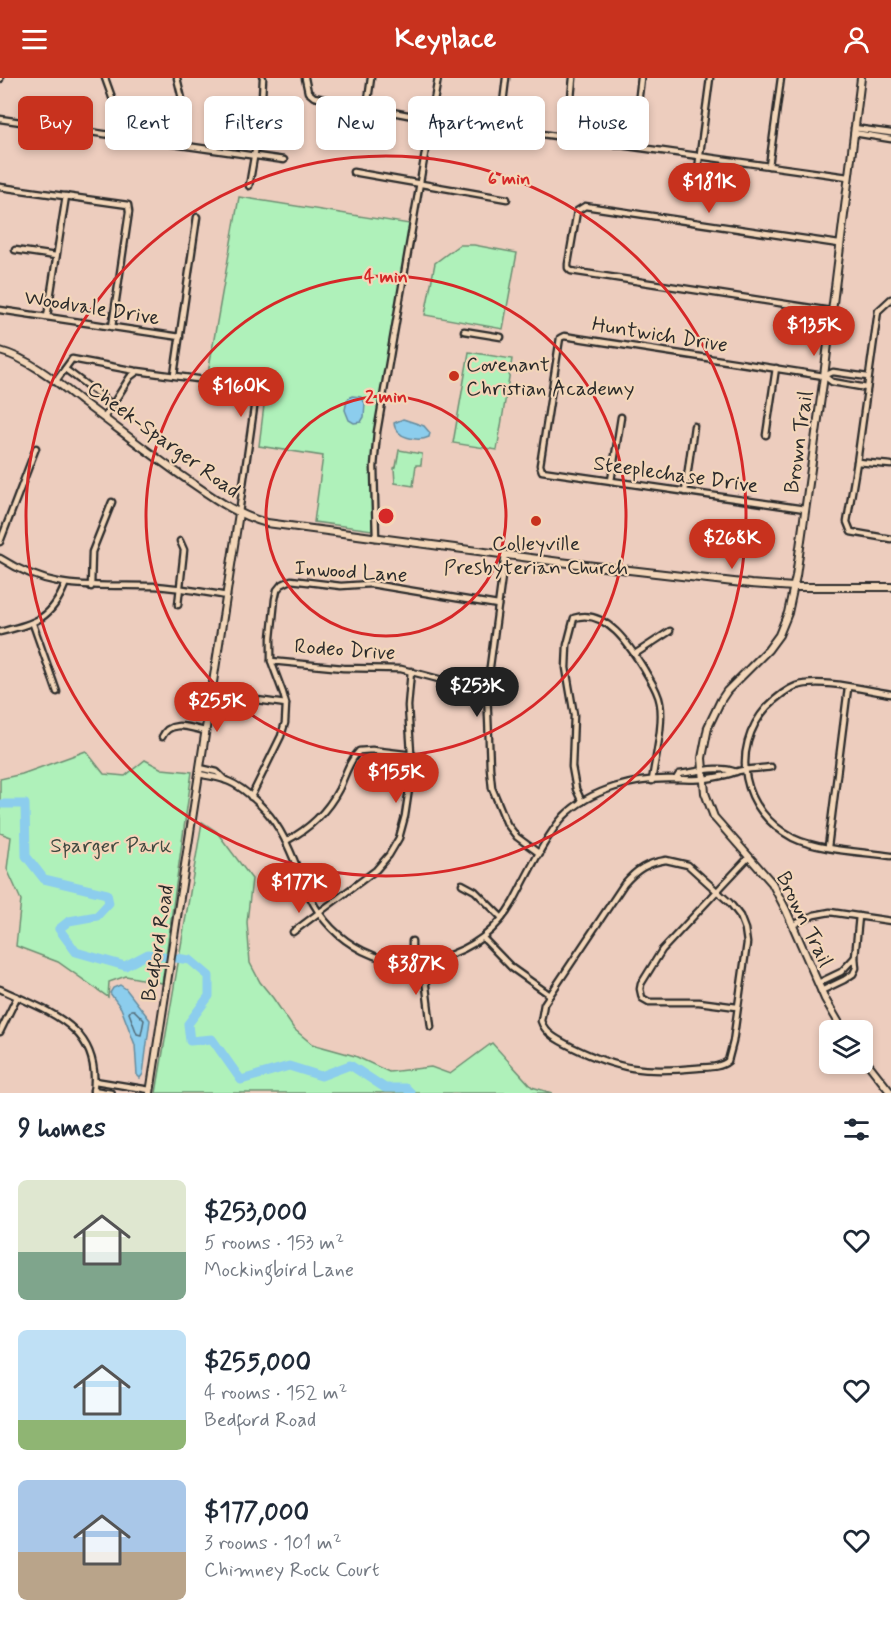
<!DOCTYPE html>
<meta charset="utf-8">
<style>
body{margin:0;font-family:Mynerve,sans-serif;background:#f6f6f7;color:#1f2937;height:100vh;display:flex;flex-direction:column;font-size:22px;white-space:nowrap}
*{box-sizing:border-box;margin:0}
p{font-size:20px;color:#747a83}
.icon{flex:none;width:33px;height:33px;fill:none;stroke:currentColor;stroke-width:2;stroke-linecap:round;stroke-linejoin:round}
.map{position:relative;height:1015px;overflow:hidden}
.details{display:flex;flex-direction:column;background:#fff;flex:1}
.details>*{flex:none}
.guide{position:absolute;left:18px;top:18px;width:855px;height:54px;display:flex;gap:12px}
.buttons{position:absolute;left:819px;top:942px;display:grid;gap:12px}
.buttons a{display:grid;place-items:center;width:54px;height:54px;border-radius:9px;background:#fff;box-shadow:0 3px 9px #0003;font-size:30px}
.price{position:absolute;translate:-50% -51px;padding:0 14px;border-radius:21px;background:#c8321e;color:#fff;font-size:20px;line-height:39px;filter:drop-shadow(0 2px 3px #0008)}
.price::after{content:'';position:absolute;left:50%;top:36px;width:18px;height:14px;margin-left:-9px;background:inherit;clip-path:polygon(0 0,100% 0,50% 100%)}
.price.active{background:#222;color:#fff}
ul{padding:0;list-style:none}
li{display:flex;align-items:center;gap:18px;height:150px;padding:0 18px}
li span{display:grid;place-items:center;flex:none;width:168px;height:120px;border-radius:9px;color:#555}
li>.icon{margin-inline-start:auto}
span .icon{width:72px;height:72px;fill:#fffc;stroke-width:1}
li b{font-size:26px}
h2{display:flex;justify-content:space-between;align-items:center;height:72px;padding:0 18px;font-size:26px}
.tag{padding:0 21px;border-radius:9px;background:#fff;box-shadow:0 3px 9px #0003;font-size:21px;line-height:54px}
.tag.active{background:#c8321e;color:#fff}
header{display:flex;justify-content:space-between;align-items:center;height:78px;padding:0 18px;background:#c8321e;color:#fff;font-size:27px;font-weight:700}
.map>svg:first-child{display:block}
.green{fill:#aff1ba;stroke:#6d8e72;stroke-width:1.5}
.water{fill:#8ccded;stroke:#658c9f;stroke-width:1.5}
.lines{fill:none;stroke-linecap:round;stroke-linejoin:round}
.shore{stroke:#526c79;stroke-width:1.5}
.river{stroke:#8ccded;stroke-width:9}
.street-casing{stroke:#2b2b2b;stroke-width:9}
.secondary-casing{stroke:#2b2b2b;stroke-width:10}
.street{stroke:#f3d6b9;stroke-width:4.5}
.secondary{stroke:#f3d6b9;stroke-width:6}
.ring{fill:none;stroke:#d62828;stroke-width:3}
.poi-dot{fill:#c8321e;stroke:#f3d6b9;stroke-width:2}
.labels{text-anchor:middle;stroke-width:4.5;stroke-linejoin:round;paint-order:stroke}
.street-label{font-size:21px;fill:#2b2b2b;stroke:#f3d6b9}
.poi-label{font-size:21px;fill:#2b2b2b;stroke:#f3d6b9;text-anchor:start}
.park-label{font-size:21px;fill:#3f4940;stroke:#f3d6b9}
.centre{fill:#d62828;stroke:#f3d6b9;stroke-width:3}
.ring-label{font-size:18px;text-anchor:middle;font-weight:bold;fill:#d62828;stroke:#f3d6b9;stroke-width:4.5;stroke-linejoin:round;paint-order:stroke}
</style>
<header><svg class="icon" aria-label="menu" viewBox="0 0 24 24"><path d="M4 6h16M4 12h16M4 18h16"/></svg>Keyplace<svg class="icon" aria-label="person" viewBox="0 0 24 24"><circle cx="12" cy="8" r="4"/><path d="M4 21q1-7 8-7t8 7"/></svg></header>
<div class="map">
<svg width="891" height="1015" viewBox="0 0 891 1015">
<rect width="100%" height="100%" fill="#edcdbe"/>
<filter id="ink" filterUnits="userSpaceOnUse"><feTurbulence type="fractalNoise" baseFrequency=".0167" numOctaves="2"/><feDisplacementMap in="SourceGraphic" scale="12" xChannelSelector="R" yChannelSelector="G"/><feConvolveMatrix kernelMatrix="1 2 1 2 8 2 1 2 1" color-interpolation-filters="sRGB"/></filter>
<g filter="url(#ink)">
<!-- green -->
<g class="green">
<polygon points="239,119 410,146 372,372 371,392 372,452 314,444 323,378 259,368 267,303 208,295"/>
<polygon points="459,167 474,167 517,175 503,251 425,237 435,185"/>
<polygon points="469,274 512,281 497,372 453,365"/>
<polygon points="399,372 422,376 421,387 416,387 413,408 395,405 394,390 396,389"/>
<polygon points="86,673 104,696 125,698 145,682 162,691 192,694 162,905 126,898 109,904 108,919 58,884 16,868 21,822 7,791 11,759 0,755 0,701 22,696"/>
<polygon points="202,744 216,753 252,801 247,844 250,885 260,904 273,920 294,951 312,966 355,978 389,994 431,989 450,996 492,965 532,1009 552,1015 156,1015"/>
</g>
<!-- water -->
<g class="water">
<polygon points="352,318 361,319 365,325 364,339 361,344 354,345 349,342 345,332 347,322"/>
<path d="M403,341L424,348L430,355L429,359C418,364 395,360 394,345Z"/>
<polygon points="120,907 126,911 150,942 143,996 140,1000 137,997 135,967 121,930 110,915 113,910"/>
</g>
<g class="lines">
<!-- shore -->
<polygon class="shore" points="131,932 134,932 144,942 141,957 137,956 129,935"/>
<!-- river -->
<polyline class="river" points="0,726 25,726 26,778 44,801 107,816 109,825 97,838 69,843 59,851 76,874 125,888 148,876 190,882 209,898 209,918 188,946 190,963 212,961 241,1002 289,988 321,998 350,987 385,1010 406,1010 411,1015"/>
<defs>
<g id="street">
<polyline points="105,0 114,25 117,58"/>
<polyline points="177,0 185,33 183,67"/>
<polyline points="305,0 308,14 314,19 413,38 848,99"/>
<polyline points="0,1 0,0"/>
<polyline points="367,29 371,0"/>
<polyline points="0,41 284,82"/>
<polyline points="500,50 506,0"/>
<polyline points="854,50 891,55"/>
<polyline points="854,55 891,61"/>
<polyline points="567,59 573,0"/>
<polyline points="633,68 641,0"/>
<polyline points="769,88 781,0"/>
<polyline points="353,94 507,121"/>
<polyline points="696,106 710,0"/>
<polyline points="249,108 261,39 263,0"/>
<polyline points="0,109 128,127 129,134 112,249"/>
<polyline points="15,172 56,178"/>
<polyline points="0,232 180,259"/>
<polyline points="831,233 571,193 568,190 568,186 577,133 585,128 839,166"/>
<polyline points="47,239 66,118"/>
<polyline points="464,253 501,259"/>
<polyline points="65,291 113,327"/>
<polyline points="174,297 197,139"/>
<polyline points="824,298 833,294 868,299"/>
<polyline points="56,303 72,281 136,293"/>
<polyline points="104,340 130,299 138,293 257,309 239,435"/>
<polyline points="766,357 776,290"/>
<polyline points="857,384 878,233 891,221"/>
<polyline points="891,387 857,384 847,444 851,454 891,461"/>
<polyline points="611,403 621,339"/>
<polyline points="685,414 694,348"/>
<polyline points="805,431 542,393 540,387 560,260 564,258 824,298 832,304 867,310"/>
<polyline points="376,460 374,389 377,354 438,0"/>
<polyline points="0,464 36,370"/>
<polyline points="505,476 487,611 490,690 492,710 507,746 517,759 540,776"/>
<path d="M0,480C55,515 92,506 153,508C178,509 202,514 227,518"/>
<polyline points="91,509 92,474 112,424"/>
<polyline points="178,527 184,472 180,463"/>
<polyline points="33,546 57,614"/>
<path d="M0,554C35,545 51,542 65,507"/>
<polyline points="635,576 670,553"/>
<polyline points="271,583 343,590 401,591 461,607 487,611"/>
<path d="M891,616C864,612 822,600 796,608C785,612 775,621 767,629C729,672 742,733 793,760C817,772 863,774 891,778"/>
<polyline points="257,622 286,626"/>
<path d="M162,659C170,641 190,650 205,653"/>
<polyline points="200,690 217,694 225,702"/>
<path d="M199,696C207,698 217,699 225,702C240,707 255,721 265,732C287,756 295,788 309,817C332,866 386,896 440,880C472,871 496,854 513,824C526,800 546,757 564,738C591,711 636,700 673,701C684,701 694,702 705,701C716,699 725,698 735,694C746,690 760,691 771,689"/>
<path d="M676,701L679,696C697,694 719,687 736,694"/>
<polyline points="251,719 281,658 285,645 286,626 283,615 271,583 271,560 275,521 277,512 281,507 291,502 341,508 371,506 498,527"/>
<path d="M582,724L576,711L572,689L574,637L566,590L567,567L574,540C606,529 631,570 644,591C650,602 658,612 660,625C664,645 655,681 652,703"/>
<path d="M286,763C309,751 327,734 339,711C345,698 349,683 359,673L372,672L413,677"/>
<polyline points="828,769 848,610"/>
<path d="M666,782L688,787L730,825L740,838L745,851L747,865L733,964L728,983C720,990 707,989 697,990C645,995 619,992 572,969C560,963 545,956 541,943L544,926L624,806C637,791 647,785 666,782Z"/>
<polyline points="462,806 475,813 502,840"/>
<polyline points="793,847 814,837 830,834 891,843"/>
<polyline points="293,854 376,792 389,777 399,760 405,738 412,691 408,628 411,593"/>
<polyline points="484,861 512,890 550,917"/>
<polyline points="412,863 412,885"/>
<polyline points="423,884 431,949"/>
<polyline points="818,905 841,894 855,879"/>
<path d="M0,911C49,934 103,949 93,1015"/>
<polyline points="821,913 844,902 853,896 856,890 855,879 859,838"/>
<polyline points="737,929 699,924 649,924 642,920 640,911 641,906 662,872 749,779"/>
<polyline points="0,954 17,919"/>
<polyline points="95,1003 150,1012"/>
<polyline points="93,1012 111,1015"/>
</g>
<g id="secondary">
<path d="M0,273C30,281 57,304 81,323C119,351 156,381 195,407C218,423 240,438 267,445L560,484L751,506L794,509H891"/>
<polyline points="843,952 825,921 786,832 772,805 714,739 705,715 702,680 708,649 721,622 727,613 768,572 779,557 788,535 796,498 824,298 861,0"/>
<polyline points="862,978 891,1015"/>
<polyline points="150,1015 239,435"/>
</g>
</defs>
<!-- street casing -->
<use href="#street" class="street-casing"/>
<!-- secondary casing -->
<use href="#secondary" class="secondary-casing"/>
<!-- street -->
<use href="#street" class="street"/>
<!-- secondary -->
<use href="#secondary" class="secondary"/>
</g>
</g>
<!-- distance rings -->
<g class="ring">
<circle cx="386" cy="438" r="120"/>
<circle cx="386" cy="438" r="240"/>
<circle cx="386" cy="438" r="360"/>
</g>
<!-- markers -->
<g class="poi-dot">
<circle cx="454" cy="298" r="6"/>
<circle cx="536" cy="443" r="6"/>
</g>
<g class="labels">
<!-- street labels -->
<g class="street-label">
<text transform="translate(92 229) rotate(9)" y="7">Woodvale Drive</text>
<text transform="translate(660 256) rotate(9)" y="7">Huntwich Drive</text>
<text transform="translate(164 361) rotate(36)" y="7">Cheek-Sparger Road</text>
<text transform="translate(798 364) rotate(-82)" y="7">Brown Trail</text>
<text transform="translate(676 396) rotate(8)" y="7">Steeplechase Drive</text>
<text transform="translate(351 493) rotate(4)" y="7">Inwood Lane</text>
<text transform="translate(345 571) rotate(4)" y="7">Rodeo Drive</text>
<text transform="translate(805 841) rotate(64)" y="7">Brown Trail</text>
<text transform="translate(157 865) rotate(-81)" y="7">Bedford Road</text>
</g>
<!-- poi labels -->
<g class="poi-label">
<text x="466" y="293">Covenant<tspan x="466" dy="24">Christian Academy</tspan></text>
<text x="536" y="472" text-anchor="middle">Colleyville<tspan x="536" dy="24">Presbyterian Church</tspan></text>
</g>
<!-- park labels -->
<g class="park-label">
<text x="111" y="774">Sparger Park</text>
</g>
</g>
<circle cx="386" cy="438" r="9" class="centre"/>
<g class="ring-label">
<text x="509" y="106">6 min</text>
<text x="386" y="204">4 min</text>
<text x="386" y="324">2 min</text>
</g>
</svg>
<div class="buttons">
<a><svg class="icon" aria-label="layers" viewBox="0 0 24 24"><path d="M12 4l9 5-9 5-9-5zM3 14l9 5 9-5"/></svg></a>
</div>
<b class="price" style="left:709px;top:136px">$181K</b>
<b class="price" style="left:814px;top:279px">$135K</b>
<b class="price" style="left:241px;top:340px">$160K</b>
<b class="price" style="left:732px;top:492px">$268K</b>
<b class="price active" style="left:477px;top:640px">$253K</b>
<b class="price" style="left:217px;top:655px">$255K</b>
<b class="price" style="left:396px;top:726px">$155K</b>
<b class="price" style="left:299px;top:836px">$177K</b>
<b class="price" style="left:416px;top:918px">$387K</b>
<div class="guide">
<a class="tag active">Buy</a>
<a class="tag">Rent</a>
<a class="tag">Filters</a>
<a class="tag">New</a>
<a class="tag">Apartment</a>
<a class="tag">House</a>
</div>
</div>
<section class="details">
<h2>9 homes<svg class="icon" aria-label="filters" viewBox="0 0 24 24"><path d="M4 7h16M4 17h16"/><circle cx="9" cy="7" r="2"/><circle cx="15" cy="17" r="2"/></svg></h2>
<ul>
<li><span style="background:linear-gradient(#dfe7d0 60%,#7fa58c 0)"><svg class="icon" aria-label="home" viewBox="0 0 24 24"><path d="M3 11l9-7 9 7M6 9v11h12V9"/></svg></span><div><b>$253,000</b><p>5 rooms · 153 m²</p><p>Mockingbird Lane</p></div><svg class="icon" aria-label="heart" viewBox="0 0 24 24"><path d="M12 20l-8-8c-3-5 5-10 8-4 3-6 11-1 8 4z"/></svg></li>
<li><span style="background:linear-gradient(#bfe0f5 75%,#8fb573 0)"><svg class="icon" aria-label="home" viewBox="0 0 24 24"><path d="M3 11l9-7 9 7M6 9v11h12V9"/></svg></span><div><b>$255,000</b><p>4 rooms · 152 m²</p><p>Bedford Road</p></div><svg class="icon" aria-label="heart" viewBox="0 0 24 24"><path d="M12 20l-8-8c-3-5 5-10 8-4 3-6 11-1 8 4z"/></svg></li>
<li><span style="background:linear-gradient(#a9c7e8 60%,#b9a48a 0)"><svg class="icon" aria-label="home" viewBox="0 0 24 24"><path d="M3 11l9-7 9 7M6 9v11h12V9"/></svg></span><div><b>$177,000</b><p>3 rooms · 101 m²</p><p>Chimney Rock Court</p></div><svg class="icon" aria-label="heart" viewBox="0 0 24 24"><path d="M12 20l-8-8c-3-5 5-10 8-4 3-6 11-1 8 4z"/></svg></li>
</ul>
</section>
